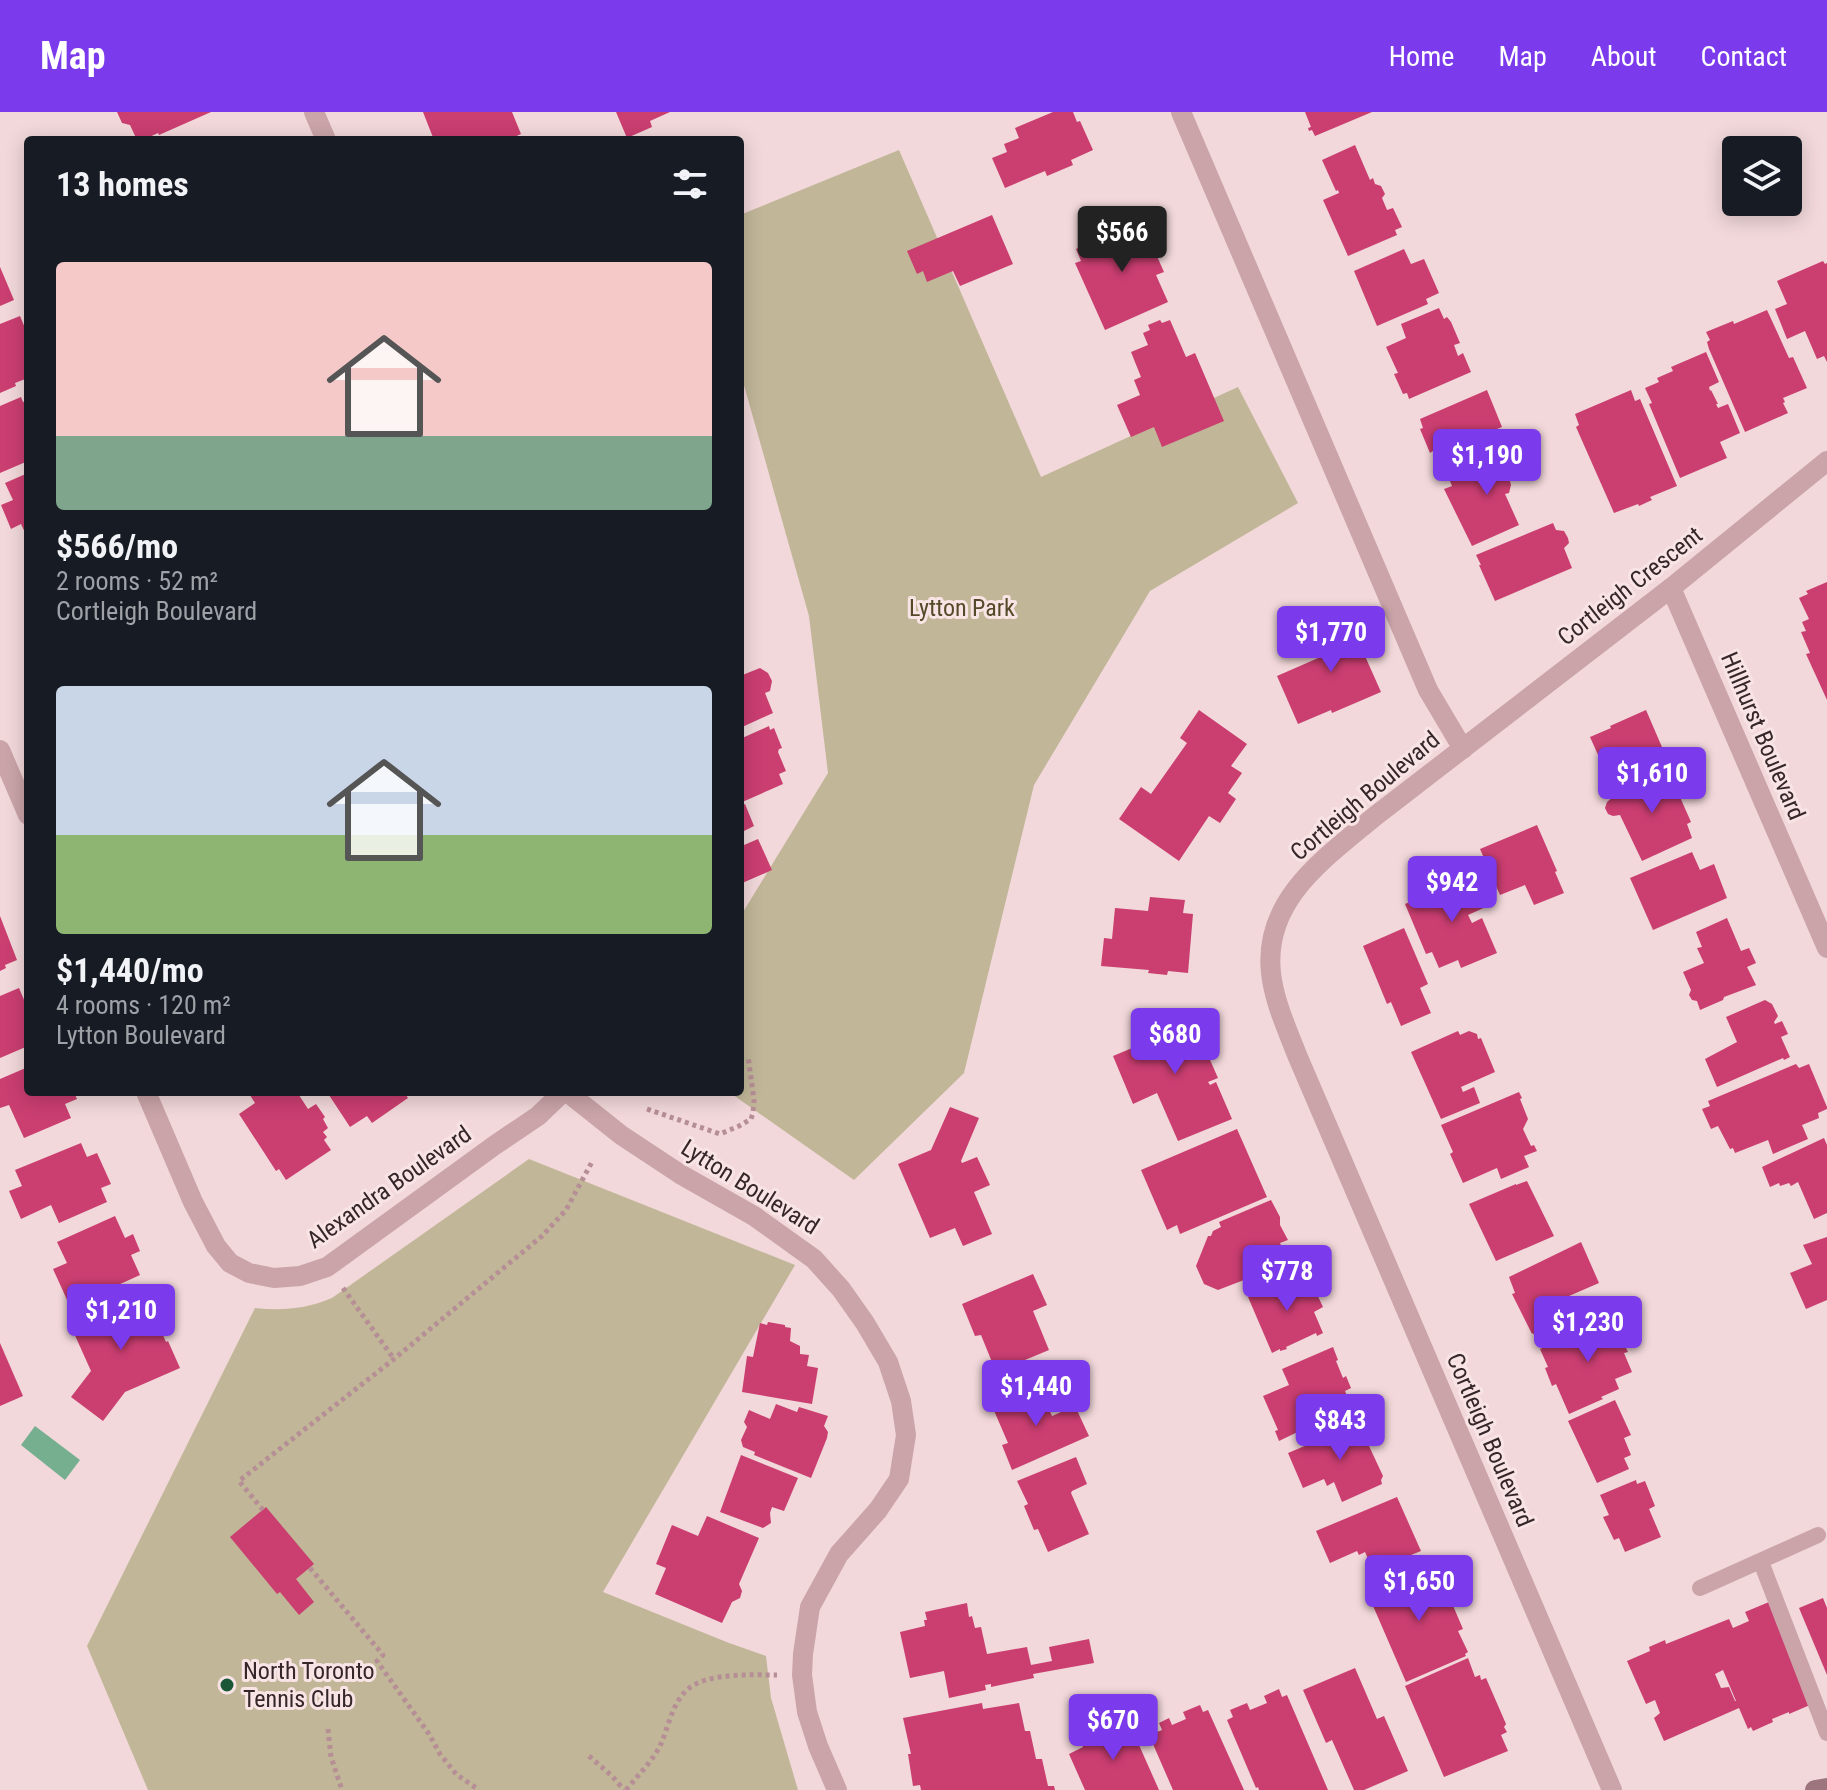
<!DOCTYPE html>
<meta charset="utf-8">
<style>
body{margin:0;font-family:"Roboto Condensed",sans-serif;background:#20242c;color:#f1f3f6;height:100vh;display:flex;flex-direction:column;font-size:30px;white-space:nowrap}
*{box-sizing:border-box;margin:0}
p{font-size:26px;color:#9ea1a6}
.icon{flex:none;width:44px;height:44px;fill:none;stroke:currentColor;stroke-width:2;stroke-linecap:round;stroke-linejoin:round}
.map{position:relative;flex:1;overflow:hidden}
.sheet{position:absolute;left:24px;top:24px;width:720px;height:960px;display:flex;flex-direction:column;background:#171b24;border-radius:8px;box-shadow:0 4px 20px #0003}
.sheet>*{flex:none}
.fabs{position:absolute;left:1722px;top:24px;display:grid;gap:16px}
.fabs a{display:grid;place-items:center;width:80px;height:80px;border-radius:8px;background:#171b24;box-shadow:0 4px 20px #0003;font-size:40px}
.price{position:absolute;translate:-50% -68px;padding:0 18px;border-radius:8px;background:#7c3aed;color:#fff;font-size:26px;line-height:52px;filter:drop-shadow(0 2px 4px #0008)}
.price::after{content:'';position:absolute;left:50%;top:48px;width:24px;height:18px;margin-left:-12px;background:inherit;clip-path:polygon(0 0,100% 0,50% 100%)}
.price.current{background:#222;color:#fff}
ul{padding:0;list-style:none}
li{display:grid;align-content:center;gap:16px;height:424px;padding:0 32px}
li span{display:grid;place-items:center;height:248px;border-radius:8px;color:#555}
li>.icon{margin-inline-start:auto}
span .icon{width:144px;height:144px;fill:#fffc;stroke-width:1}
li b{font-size:34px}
h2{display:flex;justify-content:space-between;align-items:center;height:96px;padding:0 32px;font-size:34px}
header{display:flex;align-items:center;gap:48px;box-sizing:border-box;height:112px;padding:0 40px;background:#7c3aed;color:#fff}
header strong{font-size:38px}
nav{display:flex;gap:44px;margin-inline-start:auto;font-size:28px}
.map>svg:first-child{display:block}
.green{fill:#c1b698}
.water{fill:#76af8f}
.building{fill:#ca3e70;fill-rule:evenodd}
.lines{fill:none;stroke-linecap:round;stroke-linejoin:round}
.path{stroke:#b68e95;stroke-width:5;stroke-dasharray:4 4;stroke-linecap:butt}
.lane{stroke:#caa4a9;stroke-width:16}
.street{stroke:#caa4a9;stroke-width:20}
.secondary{stroke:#9d757f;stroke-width:20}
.poi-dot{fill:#1a5737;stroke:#f9e4e5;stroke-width:3}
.labels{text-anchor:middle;stroke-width:6;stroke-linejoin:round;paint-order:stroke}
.street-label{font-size:24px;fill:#35262a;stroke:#f9e4e5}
.park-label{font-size:24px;fill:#544a29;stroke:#f9e4e5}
.poi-label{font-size:24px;fill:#35262a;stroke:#f9e4e5;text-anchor:start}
</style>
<header>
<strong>Map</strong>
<nav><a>Home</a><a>Map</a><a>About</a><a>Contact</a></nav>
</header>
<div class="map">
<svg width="1827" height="1678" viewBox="0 0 1827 1678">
<rect width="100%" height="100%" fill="#f2d8da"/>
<!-- green -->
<g class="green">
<polygon points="899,38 1041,365 1238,275 1298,391 1150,479 1034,673 964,961 854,1068 729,980 740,980 740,805 828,661 809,504 740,259 740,103"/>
<path d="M529,1047L795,1153L603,1480L729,1531L766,1544L771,1586L798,1678H148L87,1534L255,1196C282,1199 306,1197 332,1186Z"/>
</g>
<!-- water -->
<polygon class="water" points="35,1314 80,1348 65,1368 21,1333"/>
<!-- building -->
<g class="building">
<polygon points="117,0 211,0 159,23 158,21 143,28 137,28 130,13 122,11"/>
<polygon points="423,0 512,0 521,22 510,27 511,28 434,28"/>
<polygon points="616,0 670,0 650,9 652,15 627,26"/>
<polygon points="1053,0 1073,0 1077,10 1080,9 1093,38 1071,48 1073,53 1047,64 1045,59 1005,76 992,46 1007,40 1004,32 1019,26 1015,16"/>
<polygon points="1305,0 1372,0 1315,24 1312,18 1309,19 1308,16 1311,15"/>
<polygon points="1355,33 1370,68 1373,66 1375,72 1381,74 1385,82 1382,86 1387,98 1393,96 1402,115 1395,118 1397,123 1348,144 1323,88 1339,81 1338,78 1336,79 1322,48"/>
<polygon points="992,103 1013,152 960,174 953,159 927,170 923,159 917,162 907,139"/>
<polygon points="1140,106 1164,160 1156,163 1168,190 1105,218 1075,151 1081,149 1076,137 1084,133 1082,131"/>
<polygon points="1404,137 1411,152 1424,147 1439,181 1426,187 1428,192 1377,214 1354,159"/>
<polygon points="1823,149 1825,152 1827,151 1827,250 1824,244 1817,247 1805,219 1787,227 1775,197 1787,192 1777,169"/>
<polygon points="0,155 14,188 0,194"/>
<polygon points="1439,196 1444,207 1447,205 1451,210 1460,231 1454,233 1458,244 1463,241 1471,260 1409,287 1407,281 1403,282 1394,262 1398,261 1386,235 1406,226 1401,212"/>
<polygon points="1767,198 1789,246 1793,245 1807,276 1783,286 1785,290 1783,291 1788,301 1745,320 1709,237 1707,230 1710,228 1706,220 1733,209 1734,212"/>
<polygon points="20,204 28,223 28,266 15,271 16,274 0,281 0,212"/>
<polygon points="1160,208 1162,211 1170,208 1186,245 1195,241 1224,309 1162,335 1154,315 1131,325 1117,293 1140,283 1134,268 1141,265 1131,240 1148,233 1143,221 1150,218 1148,213"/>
<polygon points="1706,240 1719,270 1709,275 1710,279 1711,278 1718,292 1716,292 1718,296 1728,292 1740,321 1720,330 1727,346 1680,366 1649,292 1652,291 1645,276 1659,270 1657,266 1673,259 1671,255"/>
<polygon points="1487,278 1502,315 1497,317 1504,332 1442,360 1433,339 1430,341 1420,317 1423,316 1420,307"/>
<polygon points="1631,278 1635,289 1640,287 1677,374 1650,385 1652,388 1639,394 1638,392 1614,401 1576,315 1579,313 1575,302"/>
<polygon points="21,285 23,290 28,288 28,349 0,361 0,294"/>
<polygon points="1516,339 1525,343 1529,354 1527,362 1510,369 1511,373 1509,381 1505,382 1519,413 1472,434 1444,377 1452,374 1450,369 1465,362 1464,360"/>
<polygon points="28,361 28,427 21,412 11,417 1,393 13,388 5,371"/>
<polygon points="1553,411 1556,418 1564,419 1568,426 1569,431 1564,436 1572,456 1495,489 1479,453 1481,453 1476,443"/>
<polygon points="1827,470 1827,588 1806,542 1810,541 1801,520 1806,519 1802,510 1809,507 1799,486 1808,482 1806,479"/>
<polygon points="1341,497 1342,500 1345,499 1381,580 1332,601 1331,598 1298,612 1277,564 1332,540 1317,507"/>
<polygon points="760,556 768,561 772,569 770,579 765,581 773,601 740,616 740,564"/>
<polygon points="1199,598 1247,632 1231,654 1242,661 1228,681 1236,687 1220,711 1209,704 1179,749 1119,707 1141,675 1151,682 1187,631 1180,626"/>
<polygon points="1646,598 1668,649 1632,665 1624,646 1603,654 1590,625 1611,616 1610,614"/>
<polygon points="769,614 770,618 774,616 782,636 779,637 778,640 786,659 779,662 783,672 740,691 740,627"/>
<polygon points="1668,658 1691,710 1687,712 1692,726 1642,749 1620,703 1613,704 1608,702 1605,696 1607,690 1613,685 1612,682"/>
<polygon points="745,692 754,714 740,721 740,694"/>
<polygon points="1537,713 1557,759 1555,760 1564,781 1534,793 1525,773 1500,783 1480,737"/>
<polygon points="740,725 744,733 758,727 772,758 740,772"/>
<polygon points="1692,740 1700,758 1714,752 1727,786 1653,818 1630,766"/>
<polygon points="1474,765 1488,794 1468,803 1472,811 1482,806 1497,841 1461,856 1458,848 1439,856 1432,840 1426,842 1405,792 1454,771 1455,773"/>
<polygon points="1150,785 1185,788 1183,801 1193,802 1188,861 1168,859 1167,863 1148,861 1149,858 1101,854 1104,826 1112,827 1115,796 1148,799"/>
<polygon points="0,804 17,848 5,853 6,856 0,859"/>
<polygon points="1727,806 1741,839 1749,836 1756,851 1747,855 1756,873 1724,885 1723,888 1700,898 1697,889 1692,888 1689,883 1691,878 1683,860 1704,851 1697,836 1702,835 1696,820"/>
<polygon points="1404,816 1428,872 1420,876 1431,901 1401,914 1391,890 1387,892 1363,834"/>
<polygon points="19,876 28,897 28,934 0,946 0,884"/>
<polygon points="1765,888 1772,892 1778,904 1774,910 1775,912 1782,909 1788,922 1781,925 1790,945 1784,948 1783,946 1717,975 1705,947 1737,930 1726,905"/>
<polygon points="1186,900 1197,923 1200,922 1201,925 1207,921 1215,938 1207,941 1218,966 1208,970 1210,973 1216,970 1232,1007 1178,1029 1157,981 1133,992 1113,944 1137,934 1132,924"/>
<polygon points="1458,919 1460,923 1469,919 1477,922 1478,927 1481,926 1495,960 1461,975 1463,980 1474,975 1480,991 1441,1007 1411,940"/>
<polygon points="1796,952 1799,956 1809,952 1827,995 1827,997 1818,1001 1819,1006 1802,1013 1808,1027 1773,1042 1768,1028 1735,1041 1733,1036 1730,1037 1718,1014 1711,1017 1702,997 1710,994 1708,989"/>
<polygon points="28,955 28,980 74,980 77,987 65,992 71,1006 24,1026 9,993 0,996 0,967"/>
<polygon points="248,980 297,980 308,997 316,992 325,1005 323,1007 328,1016 323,1020 327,1025 324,1028 331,1038 286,1068 279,1057 276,1059 239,1002 255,991"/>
<polygon points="327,980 404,980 408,986 372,1011 367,1004 350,1015"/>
<polygon points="1519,980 1522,986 1520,987 1528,1007 1523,1017 1531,1034 1534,1033 1537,1039 1524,1044 1529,1055 1501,1067 1497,1056 1463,1071 1450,1042 1453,1040 1441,1013"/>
<polygon points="950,995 979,1006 961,1049 962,1051 977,1045 990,1073 974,1080 992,1122 963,1134 955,1116 930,1126 898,1052 931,1038"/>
<polygon points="1237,1017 1267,1085 1180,1122 1177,1113 1167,1118 1141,1058"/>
<polygon points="1824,1026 1827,1033 1827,1101 1814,1107 1798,1070 1791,1074 1789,1071 1780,1074 1779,1071 1770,1075 1762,1055"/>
<polygon points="81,1031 87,1045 97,1041 111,1072 101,1076 107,1090 59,1111 51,1093 21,1107 9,1079 22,1074 15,1058"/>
<polygon points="1527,1069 1554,1124 1496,1149 1469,1092 1516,1072 1516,1073"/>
<polygon points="1271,1088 1280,1105 1280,1113 1288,1128 1280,1131 1289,1152 1245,1170 1244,1168 1218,1178 1204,1172 1196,1154 1208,1124 1211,1124 1213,1119 1221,1115 1219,1110"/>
<polygon points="115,1104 125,1126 133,1122 140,1139 131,1143 140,1163 83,1189 81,1184 68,1190 53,1157 67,1151 57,1130"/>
<polygon points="1827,1125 1827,1188 1806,1197 1790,1161 1812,1152 1803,1133"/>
<polygon points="1581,1130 1599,1171 1569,1184 1575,1198 1572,1199 1575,1205 1534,1223 1533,1221 1532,1222 1512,1182 1515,1181 1509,1165"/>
<polygon points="1033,1162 1047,1193 1033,1199 1049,1238 996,1260 981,1223 975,1224 962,1192"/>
<polygon points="1301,1162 1309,1183 1316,1180 1323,1195 1314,1200 1323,1221 1317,1224 1316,1221 1286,1235 1287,1237 1280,1239 1280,1237 1272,1241 1248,1185"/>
<polygon points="144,1175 156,1202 154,1203 166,1230 168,1229 180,1256 125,1280 103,1309 71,1285 91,1259 73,1219 90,1212 86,1201"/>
<polygon points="1613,1206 1616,1212 1622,1214 1628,1227 1625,1234 1628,1240 1624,1241 1632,1260 1615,1267 1619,1277 1601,1285 1603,1287 1569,1302 1556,1272 1552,1274 1545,1256 1548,1255 1540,1237"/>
<polygon points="768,1210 785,1213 785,1215 791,1216 790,1229 800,1234 800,1242 809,1243 807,1254 818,1256 812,1292 742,1280 747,1244 753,1245 760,1211 767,1213"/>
<polygon points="0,1231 23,1284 0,1294"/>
<polygon points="1333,1235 1338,1248 1336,1249 1343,1266 1346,1264 1351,1276 1345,1279 1353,1299 1309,1318 1308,1315 1279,1329 1275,1319 1278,1318 1263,1284 1289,1273 1282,1257"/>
<polygon points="1038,1274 1052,1304 1075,1294 1089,1324 1012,1358 1002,1333 1008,1331 992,1294"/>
<polygon points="1615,1288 1631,1323 1624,1326 1631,1343 1624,1346 1629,1357 1597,1371 1568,1309"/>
<polygon points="776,1292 797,1300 799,1295 828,1304 824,1314 828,1320 827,1326 811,1366 754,1343 755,1340 743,1335 741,1328 747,1315 744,1310 749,1298 770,1307"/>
<polygon points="1355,1313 1356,1315 1360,1313 1367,1315 1373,1328 1369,1334 1383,1364 1381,1368 1382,1372 1342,1390 1334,1370 1327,1374 1324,1367 1303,1376 1288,1341"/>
<polygon points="741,1343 798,1366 784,1399 772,1395 770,1401 771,1411 763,1416 720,1400"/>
<polygon points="1076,1345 1087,1372 1072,1379 1071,1381 1089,1422 1048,1440 1038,1417 1034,1418 1024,1394 1028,1392 1017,1369"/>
<polygon points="1636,1368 1637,1372 1645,1369 1655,1394 1649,1397 1661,1425 1625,1440 1619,1426 1614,1428 1603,1405 1609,1403 1600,1383"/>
<polygon points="1397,1385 1421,1439 1381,1455 1382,1457 1374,1460 1365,1440 1359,1443 1357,1439 1330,1451 1316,1419"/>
<polygon points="266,1395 314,1452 296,1467 314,1490 299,1503 280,1480 277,1482 230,1425"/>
<polygon points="707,1404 759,1426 739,1472 742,1479 740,1486 732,1490 722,1511 655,1482 666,1456 656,1452 672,1413 698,1424"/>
<polygon points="1431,1452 1442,1477 1445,1475 1463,1517 1458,1519 1468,1540 1465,1542 1466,1544 1406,1570 1367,1480"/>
<polygon points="1823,1486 1827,1496 1827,1563 1799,1496"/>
<path d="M1769,1490L1810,1593L1789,1602V1600L1772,1607L1773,1610L1753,1619L1751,1615L1748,1617L1739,1596L1664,1629L1654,1606L1660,1601L1655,1588L1646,1592L1627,1549L1650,1539L1649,1535L1665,1528L1666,1532L1729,1507L1733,1516L1749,1509L1745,1500ZM1723,1558L1736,1589H1735L1729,1575L1721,1576L1715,1562Z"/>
<polygon points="967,1491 969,1505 972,1504 975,1516 981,1515 987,1542 1027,1535 1031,1553 1052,1549 1049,1535 1089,1527 1094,1551 1033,1562 1034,1566 991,1575 991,1572 985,1573 986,1578 949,1586 944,1559 910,1566 900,1520 925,1514 924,1508 927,1508 925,1500"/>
<polygon points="1468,1546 1475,1565 1480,1563 1481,1568 1486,1566 1506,1612 1504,1615 1507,1620 1501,1623 1508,1639 1444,1665 1405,1574"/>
<polygon points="1355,1556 1377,1607 1384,1604 1408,1659 1364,1678 1354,1678 1332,1628 1326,1631 1303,1578"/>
<polygon points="1279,1577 1282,1585 1287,1583 1328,1678 1259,1678 1258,1675 1256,1676 1227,1608 1233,1605 1230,1598 1247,1591 1250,1598 1267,1591 1264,1584"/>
<polygon points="982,1591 983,1597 1019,1591 1025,1619 1030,1619 1036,1647 1042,1647 1048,1674 1054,1674 1055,1678 921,1678 920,1673 913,1674 908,1642 911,1642 903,1606"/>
<polygon points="1200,1593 1203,1600 1208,1598 1244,1678 1173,1678 1149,1623 1162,1618 1159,1611 1169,1606 1172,1613 1186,1607 1183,1600"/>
<polygon points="1115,1613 1118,1620 1131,1615 1159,1678 1085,1678 1069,1642 1083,1635 1080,1628"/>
</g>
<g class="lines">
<!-- path -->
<g class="path">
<polyline points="740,929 741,928"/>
<polyline points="647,997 720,1022 739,1014 751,1007 753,1001 754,988 748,944"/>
<polyline points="343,1176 394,1247"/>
<polyline points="263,1398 239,1369 394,1247 542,1124 566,1098 593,1048"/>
<polyline points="310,1456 383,1543 377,1549 429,1622 440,1642 456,1662 479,1678"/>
<polyline points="328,1617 331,1645 342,1678"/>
<polyline points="589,1644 612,1664 624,1678"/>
<path d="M626,1678C638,1663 651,1651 660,1634C668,1617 672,1591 687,1578C706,1560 753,1563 777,1563"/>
</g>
<!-- lane -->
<g class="lane">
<polyline points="1761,1450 1827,1621"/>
<polyline points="1700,1476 1818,1423"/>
</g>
<!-- street -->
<g class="street">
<polyline points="314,0 326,28"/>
<polyline points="1181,0 1428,578 1463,637"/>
<polyline points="1671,476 1827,836"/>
<polyline points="0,638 28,703"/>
<polyline points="146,980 193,1090 216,1134 230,1151 249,1161 274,1166 300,1164 327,1155 495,1033 538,1004 563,980"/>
<polyline points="567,980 621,1023 680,1062 754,1104 814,1147 841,1177 865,1211 888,1250 901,1289 906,1323 899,1367 878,1398 839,1442 810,1495 803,1542 802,1563 807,1600 818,1634 837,1678"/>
<path d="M1612,1678L1297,943C1287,917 1274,889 1271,861C1263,788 1324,747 1374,705L1671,476L1827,349"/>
</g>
<!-- secondary -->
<polyline class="secondary" points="1815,1678 1827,1676"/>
</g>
<!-- markers -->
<circle class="poi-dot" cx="227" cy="1573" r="8"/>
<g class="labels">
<!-- street labels -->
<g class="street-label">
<text transform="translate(1630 474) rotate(-38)" y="8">Cortleigh Crescent</text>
<text transform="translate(1763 624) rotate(67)" y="8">Hillhurst Boulevard</text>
<text transform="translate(1365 684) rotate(-40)" y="8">Cortleigh Boulevard</text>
<text transform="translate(389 1075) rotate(-35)" y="8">Alexandra Boulevard</text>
<text transform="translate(750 1075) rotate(32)" y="8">Lytton Boulevard</text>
<text transform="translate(1490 1328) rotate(67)" y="8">Cortleigh Boulevard</text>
</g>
<!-- park labels -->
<g class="park-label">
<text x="962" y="504">Lytton Park</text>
</g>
<!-- poi labels -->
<g class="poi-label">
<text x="243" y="1567">North Toronto<tspan x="243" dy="28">Tennis Club</tspan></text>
</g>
</g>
</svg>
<div class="fabs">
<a><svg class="icon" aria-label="layers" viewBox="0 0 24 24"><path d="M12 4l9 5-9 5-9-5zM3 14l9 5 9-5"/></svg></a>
</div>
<b class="price current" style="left:1122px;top:162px">$566</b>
<b class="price" style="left:1487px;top:385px">$1,190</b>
<b class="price" style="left:1331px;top:562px">$1,770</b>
<b class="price" style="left:1652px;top:703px">$1,610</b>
<b class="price" style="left:1452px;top:812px">$942</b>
<b class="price" style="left:1175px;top:964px">$680</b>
<b class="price" style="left:1287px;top:1201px">$778</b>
<b class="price" style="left:121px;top:1240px">$1,210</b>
<b class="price" style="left:1588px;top:1252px">$1,230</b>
<b class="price" style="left:1036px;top:1316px">$1,440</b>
<b class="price" style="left:1340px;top:1350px">$843</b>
<b class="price" style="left:1419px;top:1511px">$1,650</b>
<b class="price" style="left:1113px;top:1650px">$670</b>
<section class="sheet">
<h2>13 homes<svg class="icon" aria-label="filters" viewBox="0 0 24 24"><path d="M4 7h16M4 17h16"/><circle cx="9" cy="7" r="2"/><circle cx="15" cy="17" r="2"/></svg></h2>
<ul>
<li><span style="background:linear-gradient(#f6c9c9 70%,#7fa58c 0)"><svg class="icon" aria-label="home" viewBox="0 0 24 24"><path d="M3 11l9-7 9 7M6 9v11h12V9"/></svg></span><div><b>$566/mo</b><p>2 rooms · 52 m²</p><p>Cortleigh Boulevard</p></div></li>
<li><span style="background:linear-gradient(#c9d6e8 60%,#8fb573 0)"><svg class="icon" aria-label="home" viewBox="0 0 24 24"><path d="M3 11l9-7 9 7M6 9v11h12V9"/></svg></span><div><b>$1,440/mo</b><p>4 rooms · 120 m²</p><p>Lytton Boulevard</p></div></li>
</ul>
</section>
</div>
